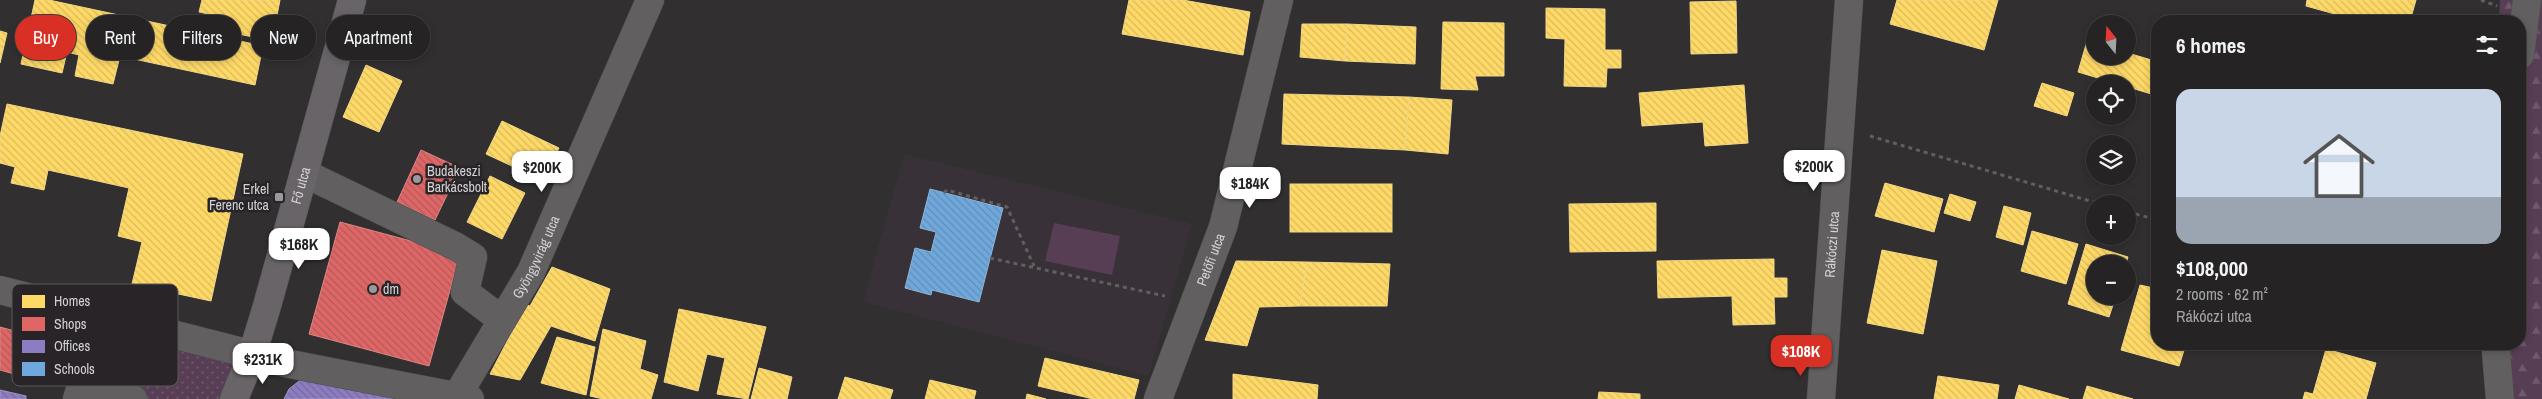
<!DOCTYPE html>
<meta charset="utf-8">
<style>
body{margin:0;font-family:"Archivo Narrow",sans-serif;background:#312f31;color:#f1f3f6;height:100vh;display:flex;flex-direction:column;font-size:19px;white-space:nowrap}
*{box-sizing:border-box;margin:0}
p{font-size:16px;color:#a3a4a6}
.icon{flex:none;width:28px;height:28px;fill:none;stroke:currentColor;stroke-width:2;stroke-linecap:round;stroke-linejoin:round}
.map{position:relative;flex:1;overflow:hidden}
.drawer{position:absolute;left:2151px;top:15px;width:375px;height:335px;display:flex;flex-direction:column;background:#252324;border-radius:20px;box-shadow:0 2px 8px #0003,0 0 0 1px #424041}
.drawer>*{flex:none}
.top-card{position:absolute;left:15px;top:15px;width:475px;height:45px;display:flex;gap:10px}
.needle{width:32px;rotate:342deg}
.tools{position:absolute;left:2086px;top:15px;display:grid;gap:10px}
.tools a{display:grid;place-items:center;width:50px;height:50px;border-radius:50%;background:#252324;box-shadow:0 2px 8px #0003,0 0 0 1px #424041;font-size:25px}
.price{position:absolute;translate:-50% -42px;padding:0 11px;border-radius:10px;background:#fff;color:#222;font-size:16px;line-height:32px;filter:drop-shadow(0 1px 2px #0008)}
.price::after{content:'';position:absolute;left:50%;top:30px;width:15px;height:11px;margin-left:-8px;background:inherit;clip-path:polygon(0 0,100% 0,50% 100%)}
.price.selected{background:#d93025;color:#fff}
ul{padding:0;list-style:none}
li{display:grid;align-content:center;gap:10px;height:265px;padding:0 25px}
li span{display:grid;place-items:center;height:155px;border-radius:15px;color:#555}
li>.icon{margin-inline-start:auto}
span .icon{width:90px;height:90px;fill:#fffc;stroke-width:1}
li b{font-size:21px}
h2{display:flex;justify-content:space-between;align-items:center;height:60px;padding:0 25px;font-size:21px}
.pill{padding:0 18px;border-radius:22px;background:#252324;box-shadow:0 2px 8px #0003,0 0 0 1px #424041;font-size:18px;line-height:45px}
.pill.selected{background:#d93025;color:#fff}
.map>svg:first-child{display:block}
.built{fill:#393138}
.grass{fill:#583e54}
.forest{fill:url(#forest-firs)}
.park{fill:url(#park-dots)}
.homes{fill:url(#homes-back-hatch);stroke:#f2d787}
.shops{fill:url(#shops-back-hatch);stroke:#dc8687}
.offices{fill:url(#offices-back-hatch);stroke:#a396c8}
.schools{fill:url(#schools-back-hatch);stroke:#8db4d9}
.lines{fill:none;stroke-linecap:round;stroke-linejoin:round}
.minor-casing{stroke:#4e4c4d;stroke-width:29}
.major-casing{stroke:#4e4c4d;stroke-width:29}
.path{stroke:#615f60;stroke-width:3;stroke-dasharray:4 4;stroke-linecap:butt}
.minor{stroke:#615f60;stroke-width:28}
.major{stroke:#696468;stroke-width:28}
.poi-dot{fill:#9a989a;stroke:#282427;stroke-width:2}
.labels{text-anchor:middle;stroke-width:5;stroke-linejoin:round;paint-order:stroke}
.poi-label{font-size:14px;fill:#d3d1d3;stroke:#282427;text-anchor:start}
.street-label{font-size:14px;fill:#d3d1d3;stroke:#282427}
.key{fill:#282427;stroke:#5b585b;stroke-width:1}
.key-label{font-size:14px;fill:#d3d1d3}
</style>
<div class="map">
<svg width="2542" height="399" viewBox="0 0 2542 399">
<defs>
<pattern id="forest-firs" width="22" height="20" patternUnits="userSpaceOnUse" patternTransform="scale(1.25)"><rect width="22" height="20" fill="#583e54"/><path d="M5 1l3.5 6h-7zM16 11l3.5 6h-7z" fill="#6f596c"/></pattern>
<pattern id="park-dots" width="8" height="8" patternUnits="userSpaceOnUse" patternTransform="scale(1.25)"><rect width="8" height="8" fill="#583e54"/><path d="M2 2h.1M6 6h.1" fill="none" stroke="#6f596c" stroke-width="1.8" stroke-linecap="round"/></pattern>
<pattern id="homes-back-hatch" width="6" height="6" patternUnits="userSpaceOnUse" patternTransform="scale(1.25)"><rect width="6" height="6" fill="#ffd966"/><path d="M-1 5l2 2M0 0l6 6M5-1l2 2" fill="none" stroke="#d9ba5e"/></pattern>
<pattern id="shops-back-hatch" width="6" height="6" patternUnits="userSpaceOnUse" patternTransform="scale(1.25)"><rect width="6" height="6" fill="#e06666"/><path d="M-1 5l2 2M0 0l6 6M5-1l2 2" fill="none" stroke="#b05a5a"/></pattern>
<pattern id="offices-back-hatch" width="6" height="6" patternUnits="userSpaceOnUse" patternTransform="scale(1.25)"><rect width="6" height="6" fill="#8e7cc3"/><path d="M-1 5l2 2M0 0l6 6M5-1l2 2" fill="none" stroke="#766a9b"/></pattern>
<pattern id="schools-back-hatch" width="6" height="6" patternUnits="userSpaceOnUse" patternTransform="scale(1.25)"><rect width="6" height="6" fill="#6fa8dc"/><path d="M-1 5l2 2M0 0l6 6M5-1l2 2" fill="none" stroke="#638eb5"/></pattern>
</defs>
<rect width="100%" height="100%" fill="#312f30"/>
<!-- built -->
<polygon class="built" points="904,154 1192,224 1149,376 863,302"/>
<!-- grass -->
<polygon class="grass" points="1054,223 1120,236 1112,275 1045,261"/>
<!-- forest -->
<polygon class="forest" points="2500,0 2542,0 2542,399 2488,399 2490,344 2520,344 2520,21 2499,21"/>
<!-- park -->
<polygon class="park" points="104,315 252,355 234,399 77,399"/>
<!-- homes -->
<g class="homes">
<polygon points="35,0 49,0 263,46 255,85 120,56 113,84 75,76 79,55 67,52 62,73 21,64"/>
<polygon points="202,0 280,0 272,41 229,32 232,19 199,12"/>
<polygon points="1129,0 1183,0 1250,12 1243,55 1122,34"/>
<polygon points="1897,0 1998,0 1984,50 1890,24"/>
<polygon points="2307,0 2416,0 2410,21 2397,21 2385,18 2384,21 2360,21 2306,6"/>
<polygon points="1736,1 1737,53 1691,54 1690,2"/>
<polygon points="1546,8 1605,9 1605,50 1621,50 1621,68 1607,68 1606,87 1564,86 1565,39 1546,38"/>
<polygon points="1443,22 1504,23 1504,76 1475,76 1478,90 1441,89"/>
<polygon points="1302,24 1347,24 1345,61 1300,57"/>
<polygon points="1347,24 1416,27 1415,64 1345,61"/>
<polygon points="0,31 7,33 0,63"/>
<polygon points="2087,41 2095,43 2095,56 2128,56 2128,53 2158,62 2158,96 2128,87 2128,84 2118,84 2078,72"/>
<polygon points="366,65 402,81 379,132 343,117"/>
<polygon points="2042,83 2074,93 2067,116 2034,106"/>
<polygon points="1744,85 1748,143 1705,146 1703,122 1642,126 1639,93"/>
<polygon points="1284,94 1409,97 1405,150 1282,144"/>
<polygon points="1409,97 1452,100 1448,154 1405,150"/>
<polygon points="7,104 243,154 211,301 132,284 142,242 118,236 129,188 48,170 44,190 11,183 15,167 0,163 0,136"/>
<polygon points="502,121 559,148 544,181 486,154"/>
<polygon points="490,176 525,193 502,239 467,222"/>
<polygon points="1885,183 1943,199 1934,232 1875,216"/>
<rect x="1290" y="184" width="102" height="48"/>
<polygon points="1950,194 1976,202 1970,221 1944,213"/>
<polygon points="1656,203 1656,251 1570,252 1569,204"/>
<polygon points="2004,206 2031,213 2023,245 1996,237"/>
<polygon points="2032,231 2078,244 2066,284 2021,271"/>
<polygon points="2086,244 2128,257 2126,264 2095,264 2095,296 2116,296 2109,317 2068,304"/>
<polygon points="1882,250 1937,261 1923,334 1867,323"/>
<polygon points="1774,259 1774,278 1787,278 1787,297 1774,297 1775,324 1733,325 1732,296 1658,298 1657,261"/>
<polygon points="1236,261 1307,262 1300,306 1259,307 1247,346 1205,340"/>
<polygon points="1307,262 1390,264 1387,306 1300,306"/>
<polygon points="552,267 610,289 595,341 551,326 520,380 490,374 526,305 530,306"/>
<polygon points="2140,285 2158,289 2158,344 2186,344 2179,366 2121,350"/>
<polygon points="679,309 766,327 748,399 717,394 725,358 707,354 698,391 664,382"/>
<polygon points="603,329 646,341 640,369 658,375 651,399 603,399 590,396"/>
<polygon points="557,337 595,347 586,395 541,383"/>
<polygon points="2326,349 2376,363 2366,399 2303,399 2305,392 2313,394"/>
<polygon points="1045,358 1139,380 1134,399 1093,399 1038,386"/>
<polygon points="759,368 792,377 787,399 751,399"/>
<polygon points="1233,374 1318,385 1317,399 1233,399"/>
<polygon points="1938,376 1999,385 1997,399 1934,399"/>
<polygon points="845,377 893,390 890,399 838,399"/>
<polygon points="930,380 976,391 974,399 925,399"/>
<polygon points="2019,385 2069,399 2015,399"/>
<polygon points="2087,386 2133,399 2083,399"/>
<polygon points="1599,392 1640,394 1640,399 1598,399"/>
<polygon points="1027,394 1046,399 1026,399"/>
</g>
<!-- shops -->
<g class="shops">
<polygon points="421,150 460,168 435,220 397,202"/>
<polygon points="340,222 460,254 429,366 309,334"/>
<polygon points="0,327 48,340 36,380 0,370"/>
</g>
<!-- offices -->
<g class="offices">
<polygon points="303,378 403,399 284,399 289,389"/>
<polygon points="0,390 26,396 26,399 0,399"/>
</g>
<!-- schools -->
<polygon class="schools" points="930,189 1003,208 979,302 932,290 931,295 905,288 915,248 931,252 936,232 920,228"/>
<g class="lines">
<defs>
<g id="minor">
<polyline points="2520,55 2527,0"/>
<polyline points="304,173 455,246 473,257 465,292 502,320"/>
<polyline points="0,290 285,363 470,399"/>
<polyline points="2497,344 2496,352 2500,399"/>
<polyline points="82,383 133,399"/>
<path id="s1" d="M457,396L531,272L650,0"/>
<polyline points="77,399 104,315"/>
<path id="s2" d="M1158,399L1223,227L1279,0"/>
<path id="s3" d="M1821,399L1849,0"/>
</g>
<g id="major">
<path id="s4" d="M234,399L252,355L267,306L352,0"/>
</g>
</defs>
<!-- minor casing -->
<use href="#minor" class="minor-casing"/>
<!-- major casing -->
<use href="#major" class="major-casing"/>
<!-- path -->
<g class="path">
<polyline points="2481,0 2497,6"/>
<polyline points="1870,136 2100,204"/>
<polyline points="944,193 947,190 1007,207 1034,266"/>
<polyline points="2128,212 2158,220"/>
<polyline points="990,258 1165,296"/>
</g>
<!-- minor -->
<use href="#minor" class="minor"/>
<!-- major -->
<use href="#major" class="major"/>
</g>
<!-- markers -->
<g class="poi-dot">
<circle cx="417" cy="179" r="5"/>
<rect x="274" y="192" width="10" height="10" rx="2.5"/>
<circle cx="373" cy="289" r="5"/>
</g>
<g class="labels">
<!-- poi labels -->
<g class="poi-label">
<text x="427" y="176">Budakeszi<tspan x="427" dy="16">Barkácsbolt</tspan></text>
<text x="269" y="194" text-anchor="end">Erkel<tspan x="269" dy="16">Ferenc utca</tspan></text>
<text x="383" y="294">dm</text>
</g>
<!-- street labels -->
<g class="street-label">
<text dy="5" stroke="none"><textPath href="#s4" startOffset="224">Fő utca</textPath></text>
<text dy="5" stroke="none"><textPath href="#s3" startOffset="155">Rákóczi utca</textPath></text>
<text dy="5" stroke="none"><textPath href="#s1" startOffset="160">Gyöngyvirág utca</textPath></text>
<text dy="5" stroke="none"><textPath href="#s2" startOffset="149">Petőfi utca</textPath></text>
</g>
</g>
<!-- legend -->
<rect x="12" y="284" width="166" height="102" rx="8" class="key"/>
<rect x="22" y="295" width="23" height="13" fill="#ffd966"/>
<rect x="22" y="317" width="23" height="14" fill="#e06666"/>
<rect x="22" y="340" width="23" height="13" fill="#8e7cc3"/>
<rect x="22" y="362" width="23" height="14" fill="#6fa8dc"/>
<g class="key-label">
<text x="54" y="306">Homes</text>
<text x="54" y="329">Shops</text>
<text x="54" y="351">Offices</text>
<text x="54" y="374">Schools</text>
</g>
</svg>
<div class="tools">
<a><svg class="needle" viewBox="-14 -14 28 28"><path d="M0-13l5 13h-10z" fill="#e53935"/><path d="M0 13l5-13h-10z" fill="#a3a4a6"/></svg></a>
<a><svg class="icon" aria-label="locate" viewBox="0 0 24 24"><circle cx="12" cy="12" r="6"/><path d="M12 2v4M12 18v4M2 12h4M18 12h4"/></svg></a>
<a><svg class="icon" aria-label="layers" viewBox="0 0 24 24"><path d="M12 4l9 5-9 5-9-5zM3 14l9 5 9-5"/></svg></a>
<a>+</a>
<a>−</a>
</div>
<b class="price" style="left:1814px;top:192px">$200K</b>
<b class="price" style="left:542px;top:193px">$200K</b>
<b class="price" style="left:1250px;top:209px">$184K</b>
<b class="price" style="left:299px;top:270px">$168K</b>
<b class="price selected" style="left:1801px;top:377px">$108K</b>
<b class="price" style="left:263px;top:385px">$231K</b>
<div class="top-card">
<a class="pill selected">Buy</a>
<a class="pill">Rent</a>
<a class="pill">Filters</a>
<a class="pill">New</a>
<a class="pill">Apartment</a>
</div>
<section class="drawer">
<h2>6 homes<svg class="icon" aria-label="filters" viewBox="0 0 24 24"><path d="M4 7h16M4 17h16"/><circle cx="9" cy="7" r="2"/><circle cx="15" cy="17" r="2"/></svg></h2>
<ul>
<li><span style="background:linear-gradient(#c9d6e8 70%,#9aa5b1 0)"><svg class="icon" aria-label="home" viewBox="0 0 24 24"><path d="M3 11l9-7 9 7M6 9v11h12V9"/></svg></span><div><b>$108,000</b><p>2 rooms · 62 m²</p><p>Rákóczi utca</p></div></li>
</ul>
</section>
</div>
